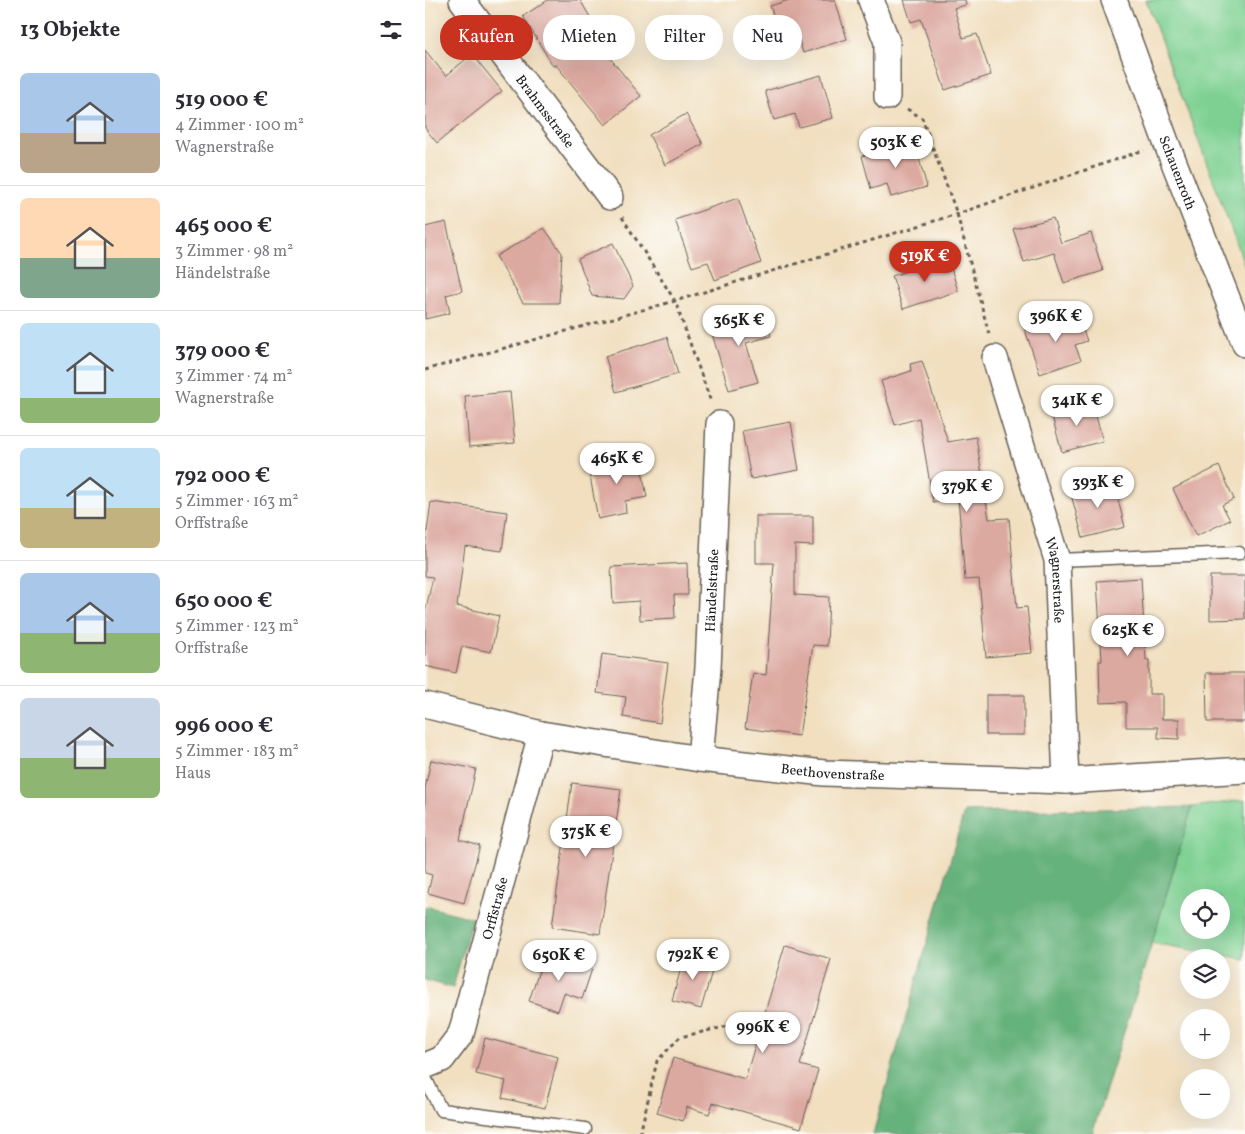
<!DOCTYPE html>
<html lang="de">
<meta charset="utf-8">
<style>
body{margin:0;font-family:Vollkorn,serif;background:#f7f7f7;color:#2b2b33;height:100vh;display:flex;flex-direction:column;font-size:19px;white-space:nowrap}
*{box-sizing:border-box;margin:0}
p{font-size:16px;color:#7c7c81}
.icon{flex:none;width:28px;height:28px;fill:none;stroke:currentColor;stroke-width:2;stroke-linecap:round;stroke-linejoin:round}
.map{position:relative;flex:1;overflow:hidden}
.drawer{display:flex;flex-direction:column;background:#fff;width:425px}
.drawer>*{flex:none}
.hud{position:absolute;left:15px;top:15px;width:475px;height:45px;display:flex;gap:10px}
.fabs{position:absolute;left:755px;top:889px;display:grid;gap:10px}
.fabs a{display:grid;place-items:center;width:50px;height:50px;border-radius:50%;background:#fff;box-shadow:0 5px 20px #0002;font-size:25px}
.price{position:absolute;translate:-50% -42px;padding:0 11px;border-radius:18px;background:#fff;color:#222;font-size:16px;line-height:32px;filter:drop-shadow(0 1px 2px #0008)}
.price::after{content:'';position:absolute;left:50%;top:30px;width:15px;height:11px;margin-left:-8px;background:inherit;clip-path:polygon(0 0,100% 0,50% 100%)}
.price.selected{background:#c8321e;color:#fff}
ul{padding:0;list-style:none}
li{display:flex;align-items:center;gap:15px;height:125px;padding:0 20px}
li+li{border-top:1px solid #e1e1e2}
li span{display:grid;place-items:center;flex:none;width:140px;height:100px;border-radius:8px;color:#555}
li>.icon{margin-inline-start:auto}
span .icon{width:60px;height:60px;fill:#fffc;stroke-width:1}
li b{font-size:21px}
h2{display:flex;justify-content:space-between;align-items:center;height:60px;padding:0 20px;font-size:21px}
.pill{padding:0 18px;border-radius:22px;background:#fff;box-shadow:0 5px 20px #0002;font-size:18px;line-height:45px}
.pill.selected{background:#c8321e;color:#fff}
main{display:flex;flex:1;min-height:0}
.map>svg:first-child{display:block}
.green{fill:#7dd092;stroke:#4c7657;fill-rule:evenodd}
.forest{fill:#66b27c;stroke:#41674c}
.building{fill:#dca9a0}
.lines{fill:none;stroke-linecap:round;stroke-linejoin:round}
.lane-casing{stroke:#676055;stroke-width:15}
.street-casing{stroke:#676055;stroke-width:28}
.path{stroke:#676055;stroke-width:3;stroke-dasharray:4 4;stroke-linecap:butt}
.lane{stroke:#fff;stroke-width:12}
.street{stroke:#fff;stroke-width:25}
.labels{text-anchor:middle;stroke-width:4.5;stroke-linejoin:round;paint-order:stroke}
.street-label{font-size:14px;fill:#1c1c1c;stroke:#fdfcf7}
</style>
<main>
<section class="drawer">
<h2>13 Objekte<svg class="icon" aria-label="filters" viewBox="0 0 24 24"><path d="M4 7h16M4 17h16"/><circle cx="9" cy="7" r="2"/><circle cx="15" cy="17" r="2"/></svg></h2>
<ul>
<li><span style="background:linear-gradient(#a9c7e8 60%,#b9a48a 0)"><svg class="icon" aria-label="home" viewBox="0 0 24 24"><path d="M3 11l9-7 9 7M6 9v11h12V9"/></svg></span><div><b>519 000 €</b><p>4 Zimmer · 100 m²</p><p>Wagnerstraße</p></div></li>
<li><span style="background:linear-gradient(#ffd9b3 60%,#7fa58c 0)"><svg class="icon" aria-label="home" viewBox="0 0 24 24"><path d="M3 11l9-7 9 7M6 9v11h12V9"/></svg></span><div><b>465 000 €</b><p>3 Zimmer · 98 m²</p><p>Händelstraße</p></div></li>
<li><span style="background:linear-gradient(#bfe0f5 75%,#8fb573 0)"><svg class="icon" aria-label="home" viewBox="0 0 24 24"><path d="M3 11l9-7 9 7M6 9v11h12V9"/></svg></span><div><b>379 000 €</b><p>3 Zimmer · 74 m²</p><p>Wagnerstraße</p></div></li>
<li><span style="background:linear-gradient(#bfe0f5 60%,#c2b280 0)"><svg class="icon" aria-label="home" viewBox="0 0 24 24"><path d="M3 11l9-7 9 7M6 9v11h12V9"/></svg></span><div><b>792 000 €</b><p>5 Zimmer · 163 m²</p><p>Orffstraße</p></div></li>
<li><span style="background:linear-gradient(#a9c7e8 60%,#8fb573 0)"><svg class="icon" aria-label="home" viewBox="0 0 24 24"><path d="M3 11l9-7 9 7M6 9v11h12V9"/></svg></span><div><b>650 000 €</b><p>5 Zimmer · 123 m²</p><p>Orffstraße</p></div></li>
<li><span style="background:linear-gradient(#c9d6e8 60%,#8fb573 0)"><svg class="icon" aria-label="home" viewBox="0 0 24 24"><path d="M3 11l9-7 9 7M6 9v11h12V9"/></svg></span><div><b>996 000 €</b><p>5 Zimmer · 183 m²</p><p>Haus</p></div></li>
</ul>
</section>
<div class="map">
<svg width="820" height="1134" viewBox="0 0 820 1134">
<rect width="100%" height="100%" fill="#fdfcf7"/>
<filter id="ink" filterUnits="userSpaceOnUse"><feTurbulence type="fractalNoise" baseFrequency=".02" numOctaves="2"/><feDisplacementMap in="SourceGraphic" scale="10" xChannelSelector="R" yChannelSelector="G"/><feConvolveMatrix kernelMatrix="1 2 1 2 8 2 1 2 1" color-interpolation-filters="sRGB"/></filter>
<filter id="wash" filterUnits="userSpaceOnUse"><feTurbulence type="fractalNoise" baseFrequency=".0096" numOctaves="4" result="noise"/><feDisplacementMap in="SourceGraphic" scale="20" xChannelSelector="R" yChannelSelector="G"/><feGaussianBlur stdDeviation="1.12" result="paint"/><feColorMatrix in="noise" values="0 0 0 0 0 0 0 0 0 0 0 0 0 0 0 0 0 1.4 0 .05"/><feComposite in="paint" operator="in"/></filter>
<g filter="url(#wash)">
<rect width="100%" height="100%" fill="#f1dfc0"/>
<!-- green -->
<g class="green">
<polygon points="721,0 820,0 820,266"/>
<path d="M820,800V959L727,943L767,807ZM764,898H796V930H764Z"/>
</g>
<!-- forest -->
<g class="forest">
<polygon points="767,807 727,943 667,1134 448,1134 539,812"/>
<polygon points="0,906 47,918 28,988 0,980"/>
</g>
<g id="blocks">
<!-- building -->
<g class="building">
<polygon points="123,0 155,0 177,37 171,41 216,96 180,125 131,65 128,66 98,16"/>
<polygon points="364,0 410,0 422,39 378,53 370,27 354,32 345,6"/>
<polygon points="479,0 540,0 541,5 529,8 538,38 552,34 566,75 520,90 496,19 486,22"/>
<polygon points="0,50 21,76 47,54 77,91 12,143 0,128"/>
<polygon points="396,75 408,118 374,127 370,114 349,120 340,91"/>
<polygon points="261,114 278,144 240,165 224,135"/>
<polygon points="489,141 502,187 466,197 462,184 446,189 437,156"/>
<polygon points="313,198 336,263 290,280 283,262 267,267 250,220"/>
<polygon points="628,218 636,243 666,233 678,271 639,283 629,253 599,262 588,229"/>
<polygon points="21,222 37,291 21,295 25,313 0,319 0,227"/>
<polygon points="119,228 137,253 134,303 98,303 71,256"/>
<polygon points="188,243 208,286 199,299 167,296 153,259"/>
<polygon points="523,258 533,291 478,309 467,276"/>
<polygon points="338,311 346,336 321,343 333,382 304,390 285,327"/>
<polygon points="652,313 662,341 650,345 656,360 615,374 600,330"/>
<polygon points="242,337 253,374 191,392 180,356"/>
<polygon points="497,361 523,442 551,437 564,519 584,518 592,608 602,607 607,653 561,657 554,579 540,580 533,498 508,502 494,418 470,425 456,381 486,371 485,364"/>
<polygon points="85,392 90,443 44,447 40,396"/>
<polygon points="667,402 678,441 637,452 626,413"/>
<polygon points="366,422 374,470 326,479 317,431"/>
<polygon points="214,456 222,497 200,501 201,513 173,519 163,466"/>
<polygon points="794,466 809,499 797,505 805,520 771,536 748,489"/>
<polygon points="688,480 700,527 658,538 645,491"/>
<polygon points="6,502 82,512 77,551 40,546 32,606 74,616 66,652 37,646 31,673 0,666 0,613 8,577 0,576 0,546"/>
<polygon points="331,516 388,516 388,546 370,545 370,595 404,597 402,646 388,645 374,736 320,728 328,673 341,675 349,563 331,563"/>
<polygon points="262,563 263,595 249,595 250,618 215,620 214,601 188,603 186,567"/>
<polygon points="785,576 820,576 820,619 785,620"/>
<polygon points="716,578 721,660 724,660 724,694 737,694 737,719 754,719 754,739 733,738 733,727 701,727 701,702 675,703 674,661 677,661 672,581"/>
<polygon points="177,654 243,663 235,723 198,717 201,697 172,693"/>
<polygon points="781,673 820,673 820,722 782,722"/>
<rect x="561" y="695" width="38" height="40"/>
<polygon points="6,760 51,769 35,840 55,846 39,903 3,893 7,875 0,873 0,788"/>
<polygon points="147,783 196,789 175,934 127,927"/>
<polygon points="360,945 406,959 375,1065 393,1070 376,1128 288,1103 284,1114 262,1107 258,1121 232,1113 248,1058 320,1079"/>
<polygon points="120,953 167,969 157,999 139,993 133,1011 104,1001"/>
<polygon points="260,953 290,961 276,1009 247,1001"/>
<polygon points="60,1038 133,1057 120,1108 77,1098 81,1081 51,1074"/>
</g>
</g>
</g>
<g filter="url(#ink)">
<use href="#blocks" fill-opacity="0" stroke="#676055" stroke-width="1"/>
<g class="lines">
<defs>
<g id="lane">
<polyline points="632,560 814,553"/>
<polyline points="0,1078 16,1110 160,1129"/>
</g>
<g id="street">
<path id="s1" d="M37,0L185,197"/>
<polyline points="446,0 462,42 462,97"/>
<path id="s2" d="M689,0L741,142L820,344"/>
<path id="s3" d="M570,358L632,560L641,781"/>
<path id="s4" d="M0,705L116,734L275,759L399,773L641,781L820,770"/>
<path id="s5" d="M275,759L283,668L294,424"/>
<path id="s6" d="M0,1066L17,1059L36,1034L116,734"/>
</g>
</defs>
<!-- lane casing -->
<use href="#lane" class="lane-casing"/>
<!-- street casing -->
<use href="#street" class="street-casing"/>
<!-- path -->
<g class="path">
<polyline points="482,109 497,118 532,214 564,334"/>
<polyline points="197,217 250,301 286,402"/>
<polyline points="0,370 250,301 532,214 719,150"/>
<polyline points="215,1134 232,1061 255,1037 304,1026"/>
</g>
<!-- lane -->
<use href="#lane" class="lane"/>
<!-- street -->
<use href="#street" class="street"/>
</g>
</g>
<g class="labels">
<!-- street labels -->
<g class="street-label">
<text dy="5" stroke="none"><textPath href="#s1" startOffset="139">Brahmsstraße</textPath></text>
<text dy="5" stroke="none"><textPath href="#s2" startOffset="184">Schauenroth</textPath></text>
<text dy="5" stroke="none"><textPath href="#s3" startOffset="231">Wagnerstraße</textPath></text>
<text dy="5" stroke="none"><textPath href="#s5" startOffset="169">Händelstraße</textPath></text>
<text dy="5" stroke="none"><textPath href="#s4" startOffset="414">Beethovenstraße</textPath></text>
<text dy="5" stroke="none"><textPath href="#s6" startOffset="180">Orffstraße</textPath></text>
</g>
</g>
</svg>
<div class="fabs">
<a><svg class="icon" aria-label="locate" viewBox="0 0 24 24"><circle cx="12" cy="12" r="6"/><path d="M12 2v4M12 18v4M2 12h4M18 12h4"/></svg></a>
<a><svg class="icon" aria-label="layers" viewBox="0 0 24 24"><path d="M12 4l9 5-9 5-9-5zM3 14l9 5 9-5"/></svg></a>
<a>+</a>
<a>−</a>
</div>
<b class="price" style="left:471px;top:169px">503K €</b>
<b class="price selected" style="left:500px;top:283px">519K €</b>
<b class="price" style="left:631px;top:343px">396K €</b>
<b class="price" style="left:314px;top:347px">365K €</b>
<b class="price" style="left:652px;top:427px">341K €</b>
<b class="price" style="left:192px;top:485px">465K €</b>
<b class="price" style="left:673px;top:509px">393K €</b>
<b class="price" style="left:542px;top:513px">379K €</b>
<b class="price" style="left:703px;top:657px">625K €</b>
<b class="price" style="left:161px;top:858px">375K €</b>
<b class="price" style="left:268px;top:981px">792K €</b>
<b class="price" style="left:134px;top:982px">650K €</b>
<b class="price" style="left:338px;top:1054px">996K €</b>
<div class="hud">
<a class="pill selected">Kaufen</a>
<a class="pill">Mieten</a>
<a class="pill">Filter</a>
<a class="pill">Neu</a>
</div>
</div>
</main>
